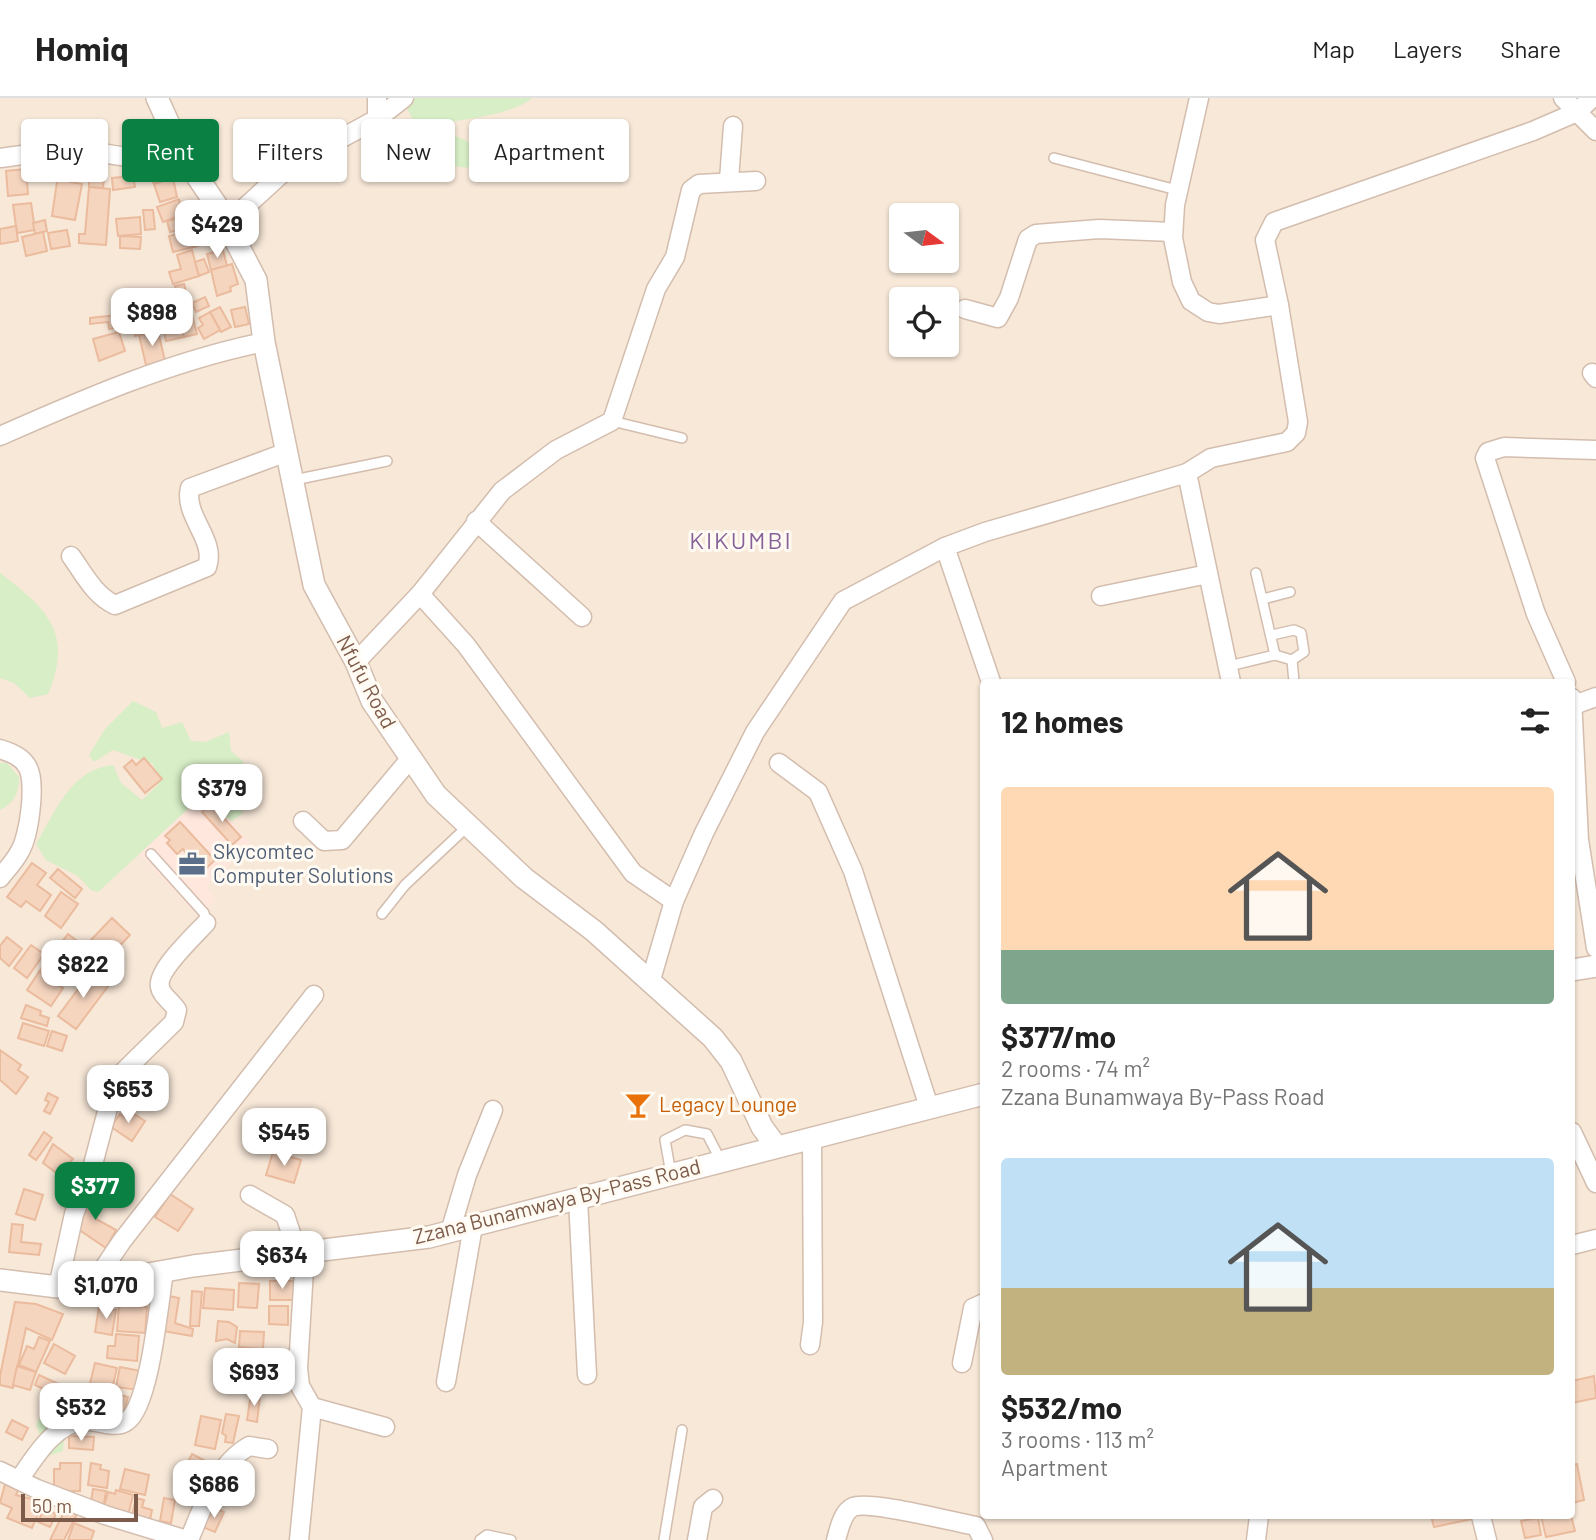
<!DOCTYPE html>
<meta charset="utf-8">
<style>
body{margin:0;font-family:Barlow,sans-serif;background:#f2f2f2;color:#222;height:100vh;display:flex;flex-direction:column;font-size:26px;white-space:nowrap}
*{box-sizing:border-box;margin:0}
p{font-size:23px;color:#767676}
.icon{flex:none;width:38px;height:38px;fill:none;stroke:currentColor;stroke-width:2;stroke-linecap:round;stroke-linejoin:round}
.map{position:relative;flex:1;overflow:hidden}
.details{position:absolute;left:980px;top:581px;width:595px;height:840px;display:flex;flex-direction:column;background:#fff;border-radius:7px;box-shadow:0 2px 5px #0004}
.details>*{flex:none}
.top-card{position:absolute;left:21px;top:21px;width:665px;height:63px;display:flex;gap:14px}
.needle{width:46px;rotate:105deg}
.fabs{position:absolute;left:889px;top:105px;display:grid;gap:14px}
.fabs a{display:grid;place-items:center;width:70px;height:70px;border-radius:7px;background:#fff;box-shadow:0 2px 5px #0004;font-size:35px}
.scale{position:absolute;left:21px;bottom:18px;width:117px;box-sizing:border-box;padding-left:7px;border:4px solid #7d5b4a;border-top:0;font-size:19px;line-height:24px;white-space:nowrap;color:#7d5b4a;-webkit-text-stroke:5px #fffaf2;paint-order:stroke}
.price{position:absolute;translate:-50% -60px;padding:0 16px;border-radius:14px;background:#fff;color:#222;font-size:23px;line-height:46px;filter:drop-shadow(0 2px 4px #0008)}
.price::after{content:'';position:absolute;left:50%;top:42px;width:21px;height:16px;margin-left:-10px;background:inherit;clip-path:polygon(0 0,100% 0,50% 100%)}
.price.selected{background:#0b8043;color:#fff}
ul{padding:0;list-style:none}
li{display:grid;align-content:center;gap:14px;height:371px;padding:0 21px}
li span{display:grid;place-items:center;height:217px;border-radius:7px;color:#555}
li>.icon{margin-inline-start:auto}
span .icon{width:126px;height:126px;fill:#fffc;stroke-width:1}
li b{font-size:30px}
h2{display:flex;justify-content:space-between;align-items:center;height:84px;padding:0 21px;font-size:30px}
.pill{padding:0 24px;border-radius:7px;background:#fff;box-shadow:0 2px 5px #0004;font-size:24px;line-height:63px}
.pill.selected{background:#0b8043;color:#fff}
header{display:flex;align-items:center;gap:42px;box-sizing:border-box;height:98px;padding:0 35px;background:#fff;border-bottom:2px solid #e0e0e0}
header strong{font-size:33px}
nav{display:flex;gap:38px;margin-inline-start:auto;font-size:24px}
.map>svg:first-child{display:block}
.residential{fill:#f7e8d8;fill-rule:evenodd}
.commercial{fill:#ffe7dd}
.green{fill:#d7eec6}
.building{fill:#f6d5bf;stroke:#ebbb9e;stroke-width:2}
.lines{fill:none;stroke-linecap:round;stroke-linejoin:round}
.service-casing{stroke:#d3bdae;stroke-width:12}
.minor-casing{stroke:#d3bdae;stroke-width:21}
.tertiary-casing{stroke:#d3bdae;stroke-width:24}
.service{stroke:#fff;stroke-width:9}
.minor{stroke:#fff;stroke-width:18}
.tertiary{stroke:#fff;stroke-width:21}
.labels{text-anchor:middle;stroke-width:6;stroke-linejoin:round;paint-order:stroke}
.street-label{font-size:21px;fill:#7d5b4a;stroke:#fffaf2}
.service-label{font-size:21px;fill:#4e5e75;stroke:#fffaf2;text-anchor:start}
.food-label{font-size:21px;fill:#c56008;stroke:#fffaf2;text-anchor:start}
.quarter-label{font-size:24px;letter-spacing:2px;fill:#866298;stroke:#fffaf2}
</style>
<header>
<strong>Homiq</strong>
<nav><a>Map</a><a>Layers</a><a>Share</a></nav>
</header>
<div class="map">
<svg width="1596" height="1442" viewBox="0 0 1596 1442">
<rect width="100%" height="100%" fill="#fef6ea"/>
<!-- residential -->
<path class="residential" d="M0,0H1596V1442H0ZM901,117H947V163H901ZM901,201H947V247H901ZM984,584H1572V1418H984Z"/>
<!-- commercial -->
<polygon class="commercial" points="205,694 252,747 206,788 217,801 199,819 137,754"/>
<!-- green -->
<g class="green">
<path d="M405,0H532C513,18 444,25 416,27L407,11Z"/>
<polygon points="515,27 532,34 542,49 534,56 504,49 497,44 499,32"/>
<path d="M432,30C450,36 485,45 488,67C465,73 449,68 428,59L421,42Z"/>
<path d="M0,475C47,511 74,535 48,596L30,600L14,585L0,580Z"/>
<path d="M133,603L156,614L162,630L182,624L191,643L205,644L229,634L231,653L244,664L230,678L232,696L243,715L232,723L200,700L98,794L91,792L78,778L46,762L36,746C56,713 71,671 113,667L121,685L142,702L158,687L153,666L113,652L94,664L89,657L105,631Z"/>
<path d="M0,665H7L19,679C19,695 14,705 0,712Z"/>
<path d="M75,1291L81,1298C81,1323 63,1329 63,1353L48,1358L36,1327L48,1301Z"/>
</g>
<!-- building -->
<g class="building">
<polygon points="167,67 169,81 154,86 149,75"/>
<polygon points="26,71 28,96 8,98 6,73"/>
<polygon points="58,77 71,80 70,84 82,86 75,122 52,118"/>
<polygon points="133,78 135,89 113,92 112,80"/>
<polygon points="89,80 104,80 103,90 89,89"/>
<polygon points="173,80 177,99 160,104 154,86"/>
<polygon points="89,89 110,91 106,147 79,145 79,136 85,136"/>
<polygon points="179,101 182,117 163,124 157,109"/>
<polygon points="31,105 35,132 17,135 13,107"/>
<polygon points="201,107 208,123 199,127 191,109"/>
<polygon points="143,112 153,112 155,131 145,132"/>
<polygon points="196,116 199,127 170,134 167,123"/>
<polygon points="140,119 141,136 118,138 116,121"/>
<polygon points="45,122 47,133 35,136 33,125"/>
<polygon points="16,128 18,143 0,146 0,131"/>
<polygon points="206,130 209,139 197,143 194,132"/>
<polygon points="67,132 70,148 51,151 48,135"/>
<polygon points="194,132 198,148 173,154 169,138"/>
<polygon points="43,134 47,153 26,158 22,139"/>
<polygon points="120,138 141,139 140,151 120,150"/>
<polygon points="192,152 199,178 173,186 169,174 181,171 177,157"/>
<polygon points="223,152 227,168 211,172 207,156"/>
<polygon points="204,161 209,174 199,178 195,164"/>
<polygon points="232,166 238,186 230,189 231,193 217,198 211,172"/>
<polygon points="184,186 191,214 182,216 175,188"/>
<polygon points="172,193 184,239 166,243 155,197"/>
<polygon points="205,199 209,208 196,214 192,205"/>
<polygon points="220,209 231,229 221,234 210,214"/>
<polygon points="245,209 249,226 235,229 231,212"/>
<polygon points="153,210 158,233 135,238 131,216"/>
<polygon points="210,214 220,232 204,241 198,230 203,227 199,220"/>
<polygon points="117,217 119,229 109,231 108,224 90,226 90,220"/>
<polygon points="192,217 197,236 184,239 179,220"/>
<polygon points="158,233 165,263 146,267 139,237"/>
<polygon points="119,234 125,253 99,263 93,241"/>
<polygon points="144,660 162,681 145,695 124,669 132,662 136,667"/>
<polygon points="211,706 241,739 232,747 202,714"/>
<polygon points="180,724 215,762 202,774 199,771 194,775 183,763 188,758 183,751 177,756 167,745 170,742 165,738"/>
<polygon points="32,765 46,775 37,787 51,797 40,813 26,803 21,809 7,799"/>
<polygon points="58,771 82,791 75,800 50,780"/>
<polygon points="61,794 78,806 61,830 45,818"/>
<polygon points="112,820 130,837 107,861 89,844"/>
<polygon points="68,836 99,860 91,872 71,856 51,882 39,874"/>
<polygon points="7,839 22,851 9,868 0,860 0,848"/>
<polygon points="31,847 44,856 27,880 14,870"/>
<polygon points="39,874 63,890 51,908 27,892"/>
<polygon points="91,874 109,887 76,931 58,918"/>
<polygon points="26,907 41,913 40,917 49,920 47,928 21,920"/>
<polygon points="23,925 49,933 44,948 18,940"/>
<polygon points="52,933 67,938 62,953 47,948"/>
<polygon points="0,952 21,967 18,972 28,979 16,996 0,982"/>
<polygon points="48,995 58,1000 50,1016 44,1013 49,1004 45,1002"/>
<polygon points="128,1012 145,1023 132,1043 111,1029 120,1016 124,1019"/>
<polygon points="44,1034 52,1040 36,1062 29,1057"/>
<polygon points="53,1046 73,1061 59,1077 43,1065"/>
<polygon points="273,1054 301,1062 294,1085 266,1077"/>
<polygon points="106,1075 122,1082 115,1099 99,1092"/>
<polygon points="24,1091 43,1097 35,1122 16,1116"/>
<polygon points="91,1093 102,1098 96,1121 116,1132 106,1150 78,1131"/>
<polygon points="170,1096 193,1111 178,1133 155,1119"/>
<polygon points="12,1126 23,1127 21,1144 41,1146 39,1157 9,1154"/>
<rect x="270" y="1183" width="24" height="19"/>
<polygon points="239,1185 259,1186 257,1210 238,1209"/>
<polygon points="205,1190 234,1192 233,1212 203,1210"/>
<polygon points="192,1193 202,1194 199,1228 190,1228"/>
<polygon points="169,1198 179,1200 175,1225 193,1231 192,1238 163,1233"/>
<polygon points="15,1204 36,1206 63,1216 52,1242 26,1230 13,1290 0,1287 0,1278"/>
<polygon points="119,1207 147,1209 145,1235 117,1233"/>
<polygon points="269,1208 288,1208 288,1227 269,1226"/>
<polygon points="99,1209 116,1212 112,1237 95,1234"/>
<polygon points="218,1223 229,1224 237,1229 235,1245 227,1241 216,1243"/>
<polygon points="240,1233 264,1234 263,1251 239,1249"/>
<polygon points="116,1236 139,1238 137,1263 107,1260 108,1248 115,1248"/>
<polygon points="39,1239 50,1243 36,1274 19,1267 27,1248 34,1251"/>
<polygon points="54,1246 75,1258 65,1276 44,1265"/>
<polygon points="255,1259 280,1260 279,1272 254,1271"/>
<polygon points="95,1265 117,1270 111,1295 128,1299 123,1319 84,1310"/>
<polygon points="17,1268 36,1274 30,1292 13,1287"/>
<polygon points="120,1269 141,1273 138,1292 116,1289"/>
<polygon points="277,1274 277,1289 256,1290 256,1275"/>
<polygon points="39,1277 65,1289 60,1299 35,1287"/>
<polygon points="1594,1278 1596,1300 1572,1305 1572,1283"/>
<polygon points="251,1296 260,1298 257,1324 247,1322"/>
<polygon points="226,1316 239,1318 233,1345 225,1344 226,1338 222,1335"/>
<polygon points="201,1318 221,1322 215,1351 195,1347"/>
<polygon points="12,1322 28,1330 22,1342 6,1334"/>
<polygon points="69,1338 94,1339 93,1352 69,1350"/>
<polygon points="192,1356 215,1368 212,1378 187,1366"/>
<polygon points="60,1365 81,1365 80,1393 54,1393 54,1371 60,1371"/>
<polygon points="91,1365 101,1367 100,1371 109,1373 107,1390 88,1387"/>
<polygon points="1577,1366 1584,1402 1572,1405 1572,1367"/>
<polygon points="125,1371 149,1377 145,1397 120,1391"/>
<polygon points="5,1386 18,1392 16,1397 43,1404 32,1430 7,1420 12,1410 0,1405"/>
<polygon points="93,1391 106,1393 104,1406 91,1404"/>
<polygon points="116,1392 133,1397 128,1418 103,1412 108,1394 115,1396"/>
<polygon points="136,1400 144,1402 142,1409 152,1412 150,1422 132,1417"/>
<polygon points="164,1400 175,1402 171,1425 160,1423"/>
<polygon points="212,1409 224,1414 215,1434 203,1429"/>
<polygon points="44,1410 56,1416 50,1429 38,1424"/>
<polygon points="66,1410 77,1416 64,1442 50,1442"/>
<polygon points="1431,1418 1476,1418 1477,1420 1434,1429"/>
<polygon points="1541,1418 1571,1418 1575,1433 1546,1439"/>
<polygon points="1538,1420 1541,1437 1525,1440 1521,1423"/>
<polygon points="74,1425 94,1433 91,1442 68,1442"/>
</g>
<g class="lines">
<defs>
<g id="service">
<polyline points="1054,60 1177,92"/>
<polyline points="612,323 682,340"/>
<polyline points="294,382 387,363"/>
<polyline points="1256,475 1275,557"/>
<polyline points="1263,501 1290,494"/>
<polyline points="1292,562 1294,584"/>
<polyline points="1229,568 1275,557 1292,562 1304,554 1301,535 1294,532 1272,537"/>
<polyline points="151,756 204,815 206,825"/>
<polyline points="382,816 405,787 468,728"/>
<polyline points="671,1076 665,1042 685,1032 707,1036 721,1063"/>
<polyline points="480,1442 487,1437 511,1442"/>
<polyline points="664,1442 682,1332"/>
</g>
<g id="minor">
<polyline points="1199,0 1175,107 1173,140 1182,184 1191,203 1208,214 1219,216 1279,207"/>
<polyline points="1563,0 1596,33"/>
<polyline points="377,21 377,0"/>
<path d="M0,60C23,57 48,53 71,52C121,52 124,72 177,44"/>
<polyline points="729,82 733,28"/>
<polyline points="228,125 290,68 377,21 404,0"/>
<polyline points="965,211 998,220 1009,200 1028,141 1036,136 1099,131 1173,134"/>
<polyline points="1592,275 1596,280"/>
<path d="M0,338C86,300 171,263 264,244"/>
<polyline points="476,423 582,519"/>
<polyline points="945,449 991,584"/>
<path d="M71,458C84,476 94,497 115,507L207,469C217,442 183,418 190,390L287,354"/>
<polyline points="420,496 466,547 633,775 674,803"/>
<polyline points="1101,498 1208,476"/>
<polyline points="356,564 420,496 502,393 556,352 612,323 656,191 675,159 691,92 699,86 756,83"/>
<polyline points="1231,584 1187,375 1211,360 1287,344 1296,335 1298,324 1279,207 1265,142 1274,124 1533,33 1577,14 1592,0"/>
<polyline points="1566,584 1536,516 1485,360 1488,354 1504,349 1596,352"/>
<polyline points="1572,600 1579,742 1596,850"/>
<polyline points="1574,607 1596,599"/>
<path d="M0,651C11,655 21,658 27,668C37,683 29,738 20,753C15,763 7,771 0,780"/>
<polyline points="779,665 818,694 853,773 929,1009"/>
<polyline points="303,723 324,743 342,742 410,661"/>
<polyline points="650,885 674,803 704,735 755,634 843,503 945,449 985,434 1187,375"/>
<polyline points="1572,1034 1596,1085"/>
<polyline points="250,1097 285,1117 292,1138 291,1156"/>
<polyline points="578,1101 587,1277"/>
<polyline points="450,1134 467,1077 493,1012"/>
<polyline points="1572,1147 1596,1141"/>
<polyline points="93,1186 122,1143 314,897"/>
<path d="M58,1189L74,1116L90,1078L114,987L119,978L174,924L177,912C172,904 161,897 160,889C156,873 195,837 206,825"/>
<polyline points="810,1247 813,1224 812,1039"/>
<polyline points="962,1265 973,1210 984,1205"/>
<polyline points="446,1284 473,1128"/>
<polyline points="312,1309 385,1329"/>
<polyline points="0,1373 37,1391 105,1417 187,1442"/>
<path d="M19,1382C34,1360 55,1324 85,1323C99,1322 115,1332 127,1323C150,1307 159,1204 164,1173"/>
<polyline points="1481,1418 1487,1442"/>
<path d="M189,1442C203,1409 216,1367 249,1348L268,1351"/>
<polyline points="299,1442 312,1309 300,1288 298,1270 305,1155"/>
<polyline points="697,1442 703,1409 713,1401"/>
<path d="M836,1442C839,1432 842,1414 853,1409C869,1402 953,1424 976,1428L983,1442"/>
<polyline points="1256,1442 1259,1418"/>
</g>
<g id="tertiary">
<polyline points="157,0 184,59 219,111 256,182 264,244 314,487 356,564 372,603 436,697 524,780 594,833 713,940 731,963 762,1029 776,1048"/>
<polyline points="1572,872 1596,868"/>
<polyline points="0,1182 58,1189 93,1186 193,1168 429,1139 984,996"/>
</g>
</defs>
<!-- service casing -->
<use href="#service" class="service-casing"/>
<!-- minor casing -->
<use href="#minor" class="minor-casing"/>
<!-- tertiary casing -->
<use href="#tertiary" class="tertiary-casing"/>
<!-- service -->
<use href="#service" class="service"/>
<!-- minor -->
<use href="#minor" class="minor"/>
<!-- tertiary -->
<use href="#tertiary" class="tertiary"/>
</g>
<!-- icons -->
<defs>
<symbol id="office-bare" viewBox="-9 -9 18 18"><path d="M-6-3h4V-5.5h4V-3h4V5H-6ZM-1-4.5V-3h2v-1.5ZM-6 0V1H6V0Z" fill="#5c6f8a" stroke="#fffaf2" stroke-width="2.5" paint-order="stroke"/></symbol>
<symbol id="bar-bare" viewBox="-9 -9 18 18"><path d="M-6-5H6L.8 .8V4.5H3.5V6h-7V4.5H-.8V.8Z" fill="#e8710a" stroke="#fffaf2" stroke-width="2.5" paint-order="stroke"/></symbol>
</defs>
<g fill-rule="evenodd">
<use href="#office-bare" x="173" y="747" width="38" height="38"/>
<use href="#bar-bare" x="619" y="988" width="38" height="38"/>
</g>
<g class="labels">
<!-- street labels -->
<g class="street-label">
<text transform="translate(366 584) rotate(62)" y="7">Nfufu Road</text>
<text transform="translate(557 1104) rotate(-14)" y="7">Zzana Bunamwaya By-Pass Road</text>
</g>
<!-- service labels -->
<g class="service-label">
<text x="213" y="761">Skycomtec<tspan x="213" dy="24">Computer Solutions</tspan></text>
</g>
<!-- food labels -->
<g class="food-label">
<text x="659" y="1014">Legacy Lounge</text>
</g>
<!-- quarter labels -->
<g class="quarter-label">
<text x="741" y="451">KIKUMBI</text>
</g>
</g>
</svg>
<div class="fabs">
<a><svg class="needle" viewBox="-14 -14 28 28"><path d="M0-13l5 13h-10z" fill="#e53935"/><path d="M0 13l5-13h-10z" fill="#767676"/></svg></a>
<a><svg class="icon" aria-label="locate" viewBox="0 0 24 24"><circle cx="12" cy="12" r="6"/><path d="M12 2v4M12 18v4M2 12h4M18 12h4"/></svg></a>
</div>
<div class="scale">50 m</div>
<b class="price" style="left:217px;top:162px">$429</b>
<b class="price" style="left:152px;top:250px">$898</b>
<b class="price" style="left:222px;top:726px">$379</b>
<b class="price" style="left:83px;top:902px">$822</b>
<b class="price" style="left:128px;top:1027px">$653</b>
<b class="price" style="left:284px;top:1070px">$545</b>
<b class="price selected" style="left:95px;top:1124px">$377</b>
<b class="price" style="left:282px;top:1193px">$634</b>
<b class="price" style="left:106px;top:1223px">$1,070</b>
<b class="price" style="left:254px;top:1310px">$693</b>
<b class="price" style="left:81px;top:1345px">$532</b>
<b class="price" style="left:214px;top:1422px">$686</b>
<div class="top-card">
<a class="pill">Buy</a>
<a class="pill selected">Rent</a>
<a class="pill">Filters</a>
<a class="pill">New</a>
<a class="pill">Apartment</a>
</div>
<section class="details">
<h2>12 homes<svg class="icon" aria-label="filters" viewBox="0 0 24 24"><path d="M4 7h16M4 17h16"/><circle cx="9" cy="7" r="2"/><circle cx="15" cy="17" r="2"/></svg></h2>
<ul>
<li><span style="background:linear-gradient(#ffd9b3 75%,#7fa58c 0)"><svg class="icon" aria-label="home" viewBox="0 0 24 24"><path d="M3 11l9-7 9 7M6 9v11h12V9"/></svg></span><div><b>$377/mo</b><p>2 rooms · 74 m²</p><p>Zzana Bunamwaya By-Pass Road</p></div></li>
<li><span style="background:linear-gradient(#bfe0f5 60%,#c2b280 0)"><svg class="icon" aria-label="home" viewBox="0 0 24 24"><path d="M3 11l9-7 9 7M6 9v11h12V9"/></svg></span><div><b>$532/mo</b><p>3 rooms · 113 m²</p><p>Apartment</p></div></li>
</ul>
</section>
</div>
